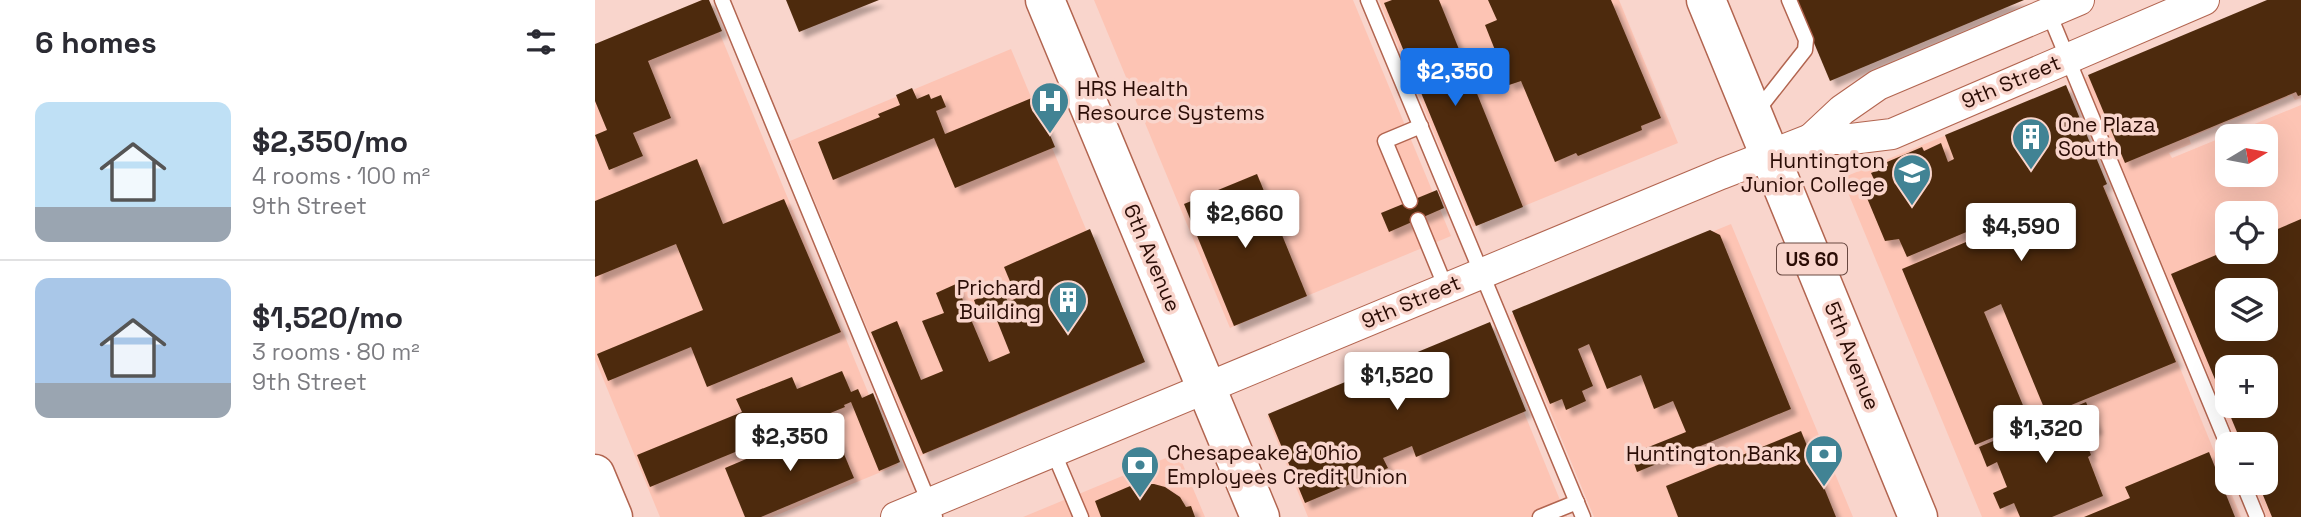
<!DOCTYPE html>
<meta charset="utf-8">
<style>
body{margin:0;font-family:"Space Grotesk",sans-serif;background:#f7f7f7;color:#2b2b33;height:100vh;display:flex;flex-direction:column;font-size:26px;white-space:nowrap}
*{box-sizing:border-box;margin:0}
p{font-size:23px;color:#7c7c81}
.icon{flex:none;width:38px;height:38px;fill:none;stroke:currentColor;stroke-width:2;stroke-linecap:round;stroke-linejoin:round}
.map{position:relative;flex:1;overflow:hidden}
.drawer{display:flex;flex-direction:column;background:#fff;width:595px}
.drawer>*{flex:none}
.needle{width:46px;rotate:80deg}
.tools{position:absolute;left:1620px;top:124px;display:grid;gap:14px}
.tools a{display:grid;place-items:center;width:63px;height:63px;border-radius:14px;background:#fff;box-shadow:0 7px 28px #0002;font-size:35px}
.price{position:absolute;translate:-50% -60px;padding:0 16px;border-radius:7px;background:#fff;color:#222;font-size:23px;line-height:46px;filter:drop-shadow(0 2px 4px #0008)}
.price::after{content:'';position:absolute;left:50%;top:42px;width:21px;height:16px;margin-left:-10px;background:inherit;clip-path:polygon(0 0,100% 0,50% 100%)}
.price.current{background:#1a73e8;color:#fff}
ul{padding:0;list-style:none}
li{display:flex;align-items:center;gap:21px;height:175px;padding:0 35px}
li+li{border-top:2px solid #e1e1e2}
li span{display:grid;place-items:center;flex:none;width:196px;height:140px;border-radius:14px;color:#555}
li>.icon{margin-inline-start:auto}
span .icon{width:84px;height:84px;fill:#fffc;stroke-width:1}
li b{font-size:30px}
h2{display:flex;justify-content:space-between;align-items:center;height:84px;padding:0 35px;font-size:30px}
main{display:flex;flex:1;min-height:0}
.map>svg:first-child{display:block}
.built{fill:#fdc4b4;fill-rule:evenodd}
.building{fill:#4d2a0c;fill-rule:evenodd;filter:url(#shadow)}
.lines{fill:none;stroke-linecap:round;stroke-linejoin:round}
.lane-casing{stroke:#b26550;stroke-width:17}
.street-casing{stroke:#b26550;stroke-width:32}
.secondary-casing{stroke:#b26550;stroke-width:41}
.primary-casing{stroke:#b26550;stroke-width:41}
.lane{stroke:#fff;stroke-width:14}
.street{stroke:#fff;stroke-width:30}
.secondary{stroke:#fff;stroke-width:38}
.primary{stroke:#fff;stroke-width:38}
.labels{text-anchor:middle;stroke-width:7;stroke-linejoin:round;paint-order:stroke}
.shield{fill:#f9d5cc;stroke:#684841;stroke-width:2}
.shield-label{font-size:19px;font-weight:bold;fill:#2a0c05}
.street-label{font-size:21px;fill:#2a0c05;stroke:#f9d5cc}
.poi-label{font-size:21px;fill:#2a0c05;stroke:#f9d5cc;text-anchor:start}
</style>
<main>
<section class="drawer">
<h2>6 homes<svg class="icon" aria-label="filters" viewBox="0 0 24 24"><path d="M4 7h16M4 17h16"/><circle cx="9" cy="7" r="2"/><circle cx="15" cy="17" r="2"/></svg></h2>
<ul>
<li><span style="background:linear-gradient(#bfe0f5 75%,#9aa5b1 0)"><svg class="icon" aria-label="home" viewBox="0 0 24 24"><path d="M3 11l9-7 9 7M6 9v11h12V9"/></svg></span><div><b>$2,350/mo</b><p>4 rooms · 100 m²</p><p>9th Street</p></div></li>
<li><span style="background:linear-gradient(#a9c7e8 75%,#9aa5b1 0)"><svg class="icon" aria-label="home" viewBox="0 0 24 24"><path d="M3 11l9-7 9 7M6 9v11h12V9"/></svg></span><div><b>$1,520/mo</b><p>3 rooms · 80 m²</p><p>9th Street</p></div></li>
</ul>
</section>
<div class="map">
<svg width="1706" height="517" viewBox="0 0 1706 517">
<defs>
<filter id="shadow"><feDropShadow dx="6" dy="6" stdDeviation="2" flood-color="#0004"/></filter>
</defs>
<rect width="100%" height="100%" fill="#f9d5cc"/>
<!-- built -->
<g class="built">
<polygon points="111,0 303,465 177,517 65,517 0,359 0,46"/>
<polygon points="499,0 758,0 856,236 635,328"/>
<polygon points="784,0 1024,0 1083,143 878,227"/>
<path d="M1676,0H1706V98L1700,100L1697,95L1594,138L1596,144L1574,153L1577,158L1706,105V517H1672L1658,483H1671V444H1642L1490,78ZM1633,136H1671V175H1633ZM1633,214H1671V252H1633ZM1633,290H1671V329H1633ZM1633,368H1671V406H1633Z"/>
<polygon points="416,49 547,364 325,456 195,141"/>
<polygon points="1468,87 1583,363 1646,517 1387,517 1247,178"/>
<polygon points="1136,224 1258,517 999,517 915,315"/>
<polygon points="893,325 972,517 713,517 672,416"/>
<polygon points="583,453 610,517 428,517"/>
</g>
<!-- building -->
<g class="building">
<polygon points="107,0 114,0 127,31 53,61 76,118 38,133 48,156 14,170 0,135 12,130 0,101 0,44"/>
<polygon points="191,0 284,0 204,32"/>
<polygon points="797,0 844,0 928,207 881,226 789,3"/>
<polygon points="893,0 1016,0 1066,118 1046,126 1047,130 983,156 981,153 960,162 926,81 914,85 890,25 902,20"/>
<polygon points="1201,0 1429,0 1235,81"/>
<polygon points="1672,0 1706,0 1706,95 1703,96 1701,92 1530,163 1493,75"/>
<polygon points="1471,85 1512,184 1508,186 1581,362 1452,415 1406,304 1389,312 1435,422 1380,445 1307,269 1390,234 1380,208 1374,211 1381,228 1312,257 1304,239 1290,241 1272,198 1277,196 1276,193 1284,190 1276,173 1293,166 1292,162 1327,147 1329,151 1346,143 1353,162 1359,159 1350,135"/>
<polygon points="317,88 322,99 334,94 336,99 346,95 351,107 341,111 350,134 439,97 460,147 360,188 339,138 238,180 223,142 285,117 283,114 305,105 301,95"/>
<polygon points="102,159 128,224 189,199 246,332 112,387 96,347 13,381 2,354 108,310 81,244 0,277 0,201"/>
<polygon points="662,174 712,296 639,326 589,204"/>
<polygon points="842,190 849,208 794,232 786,213"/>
<path d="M1706,219V517H1677L1663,483H1671V444H1647L1576,274L1633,250V252H1671V234ZM1633,290H1671V329H1633ZM1633,368H1671V406H1633Z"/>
<polygon points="495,229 550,362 328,454 276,332 302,321 326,380 348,371 327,321 349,313 341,293 361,284 394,362 415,353 397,308 384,314 379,300 407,289 413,302 422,298 409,267"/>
<polygon points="1115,230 1125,235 1196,409 1042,472 1036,454 1091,432 1078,401 1059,409 1046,375 1012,389 994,344 983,349 998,386 987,391 991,401 971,410 967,399 955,404 917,311"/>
<polygon points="895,322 931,411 821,457 817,446 788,458 793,468 710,503 673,414"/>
<polygon points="247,371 256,392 263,389 267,398 278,393 305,462 284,471 256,402 249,405 250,407 55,487 42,455 147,412 141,399 197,377 202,389"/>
<polygon points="1491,402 1502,428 1488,434 1496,455 1493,457 1508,496 1457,517 1425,517 1419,503 1405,509 1398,493 1412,487 1402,462 1392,467 1384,447"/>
<polygon points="236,423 259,478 166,517 150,517 130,468"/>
<polygon points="1206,431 1241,517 1083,517 1071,486"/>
<polygon points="1614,452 1640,517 1489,517 1535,498 1530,487"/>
<polygon points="540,484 559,484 570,487 585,497 591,507 596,506 600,517 506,517 500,501"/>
</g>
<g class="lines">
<defs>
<g id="lane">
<polyline points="127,0 340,517"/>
<polyline points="773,0 988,517"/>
<polyline points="1453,11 1633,446"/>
<polyline points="1162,111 1210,50 1211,40 1194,0"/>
<polyline points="815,201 790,141 826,126"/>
<polyline points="823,220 851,288"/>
<polyline points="458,451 486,517"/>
<polyline points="1648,483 1662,517"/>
<polyline points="945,517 982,502"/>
</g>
<g id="street">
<polyline points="1216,139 1247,110 1283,85 1484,0"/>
<polyline points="301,517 1126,174 1216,139 1256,139 1297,134 1609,0"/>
</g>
<g id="secondary">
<polyline points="450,0 665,517"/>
<polyline points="0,474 18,517"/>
</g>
<polyline id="primary" points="1111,0 1323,517"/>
</defs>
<!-- lane casing -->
<use href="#lane" class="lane-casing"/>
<!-- street casing -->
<use href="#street" class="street-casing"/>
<!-- secondary casing -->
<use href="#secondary" class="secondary-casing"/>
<!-- primary casing -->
<use href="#primary" class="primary-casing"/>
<!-- lane -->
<use href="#lane" class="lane"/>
<!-- street -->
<use href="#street" class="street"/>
<!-- secondary -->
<use href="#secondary" class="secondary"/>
<!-- primary -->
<use href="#primary" class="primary"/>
</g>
<!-- icons -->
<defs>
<symbol id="hospital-pin" viewBox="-11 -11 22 30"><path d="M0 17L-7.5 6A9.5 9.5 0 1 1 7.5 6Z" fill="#418394" stroke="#f9d5cc"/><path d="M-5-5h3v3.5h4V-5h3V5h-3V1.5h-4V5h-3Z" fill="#fff"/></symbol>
<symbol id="building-pin" viewBox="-11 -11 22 30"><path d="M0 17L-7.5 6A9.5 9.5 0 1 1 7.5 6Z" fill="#418394" stroke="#f9d5cc"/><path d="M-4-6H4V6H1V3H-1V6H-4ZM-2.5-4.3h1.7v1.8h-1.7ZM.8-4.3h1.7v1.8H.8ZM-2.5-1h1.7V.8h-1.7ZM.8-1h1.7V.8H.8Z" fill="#fff"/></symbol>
<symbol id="university-pin" viewBox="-11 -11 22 30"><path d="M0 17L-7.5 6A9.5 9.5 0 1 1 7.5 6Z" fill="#418394" stroke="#f9d5cc"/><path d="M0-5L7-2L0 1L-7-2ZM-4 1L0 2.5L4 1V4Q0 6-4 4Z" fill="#fff"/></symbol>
<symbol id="bank-pin" viewBox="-11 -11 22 30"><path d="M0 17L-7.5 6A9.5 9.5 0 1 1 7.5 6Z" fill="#418394" stroke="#f9d5cc"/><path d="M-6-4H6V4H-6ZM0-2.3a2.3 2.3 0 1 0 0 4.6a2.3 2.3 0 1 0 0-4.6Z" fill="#fff"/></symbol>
</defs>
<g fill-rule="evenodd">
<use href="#hospital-pin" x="433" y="79" width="44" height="60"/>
<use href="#building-pin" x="1414" y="115" width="44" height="60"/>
<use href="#university-pin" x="1295" y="151" width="44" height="60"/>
<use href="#building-pin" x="451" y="278" width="44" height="60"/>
<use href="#bank-pin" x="1207" y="432" width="44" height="60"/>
<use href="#bank-pin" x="523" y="443" width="44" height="60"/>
</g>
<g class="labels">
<!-- shield labels -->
<rect class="shield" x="1182" y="243.5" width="70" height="31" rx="5"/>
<g class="shield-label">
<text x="1217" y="266">US 60</text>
</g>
<!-- street labels -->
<g class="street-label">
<text transform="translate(1416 82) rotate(-23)" y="7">9th Street</text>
<text transform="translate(557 258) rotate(67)" y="7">6th Avenue</text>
<text transform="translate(816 302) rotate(-23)" y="7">9th Street</text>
<text transform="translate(1257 356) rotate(68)" y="7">5th Avenue</text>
</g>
<!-- poi labels -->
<g class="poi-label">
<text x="482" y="96">HRS Health<tspan x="482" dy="24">Resource Systems</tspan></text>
<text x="1463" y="132">One Plaza<tspan x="1463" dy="24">South</tspan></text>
<text x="1290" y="168" text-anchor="end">Huntington<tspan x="1290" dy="24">Junior College</tspan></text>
<text x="446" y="295" text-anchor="end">Prichard<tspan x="446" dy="24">Building</tspan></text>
<text x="572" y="460">Chesapeake &amp; Ohio<tspan x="572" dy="24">Employees Credit Union</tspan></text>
<text x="1202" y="461" text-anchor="end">Huntington Bank</text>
</g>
</g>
</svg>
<div class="tools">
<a><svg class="needle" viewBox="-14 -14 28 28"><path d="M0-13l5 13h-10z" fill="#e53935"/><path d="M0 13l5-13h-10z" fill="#7c7c81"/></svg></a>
<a><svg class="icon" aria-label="locate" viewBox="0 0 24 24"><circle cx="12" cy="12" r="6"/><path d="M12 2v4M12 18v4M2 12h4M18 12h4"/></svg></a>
<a><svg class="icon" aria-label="layers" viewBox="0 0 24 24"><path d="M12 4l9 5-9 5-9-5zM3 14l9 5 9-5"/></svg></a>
<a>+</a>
<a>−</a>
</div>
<b class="price current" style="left:860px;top:108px">$2,350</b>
<b class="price" style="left:650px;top:250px">$2,660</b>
<b class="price" style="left:1426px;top:263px">$4,590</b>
<b class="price" style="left:802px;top:412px">$1,520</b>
<b class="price" style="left:1451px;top:465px">$1,320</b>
<b class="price" style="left:195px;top:473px">$2,350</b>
</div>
</main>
